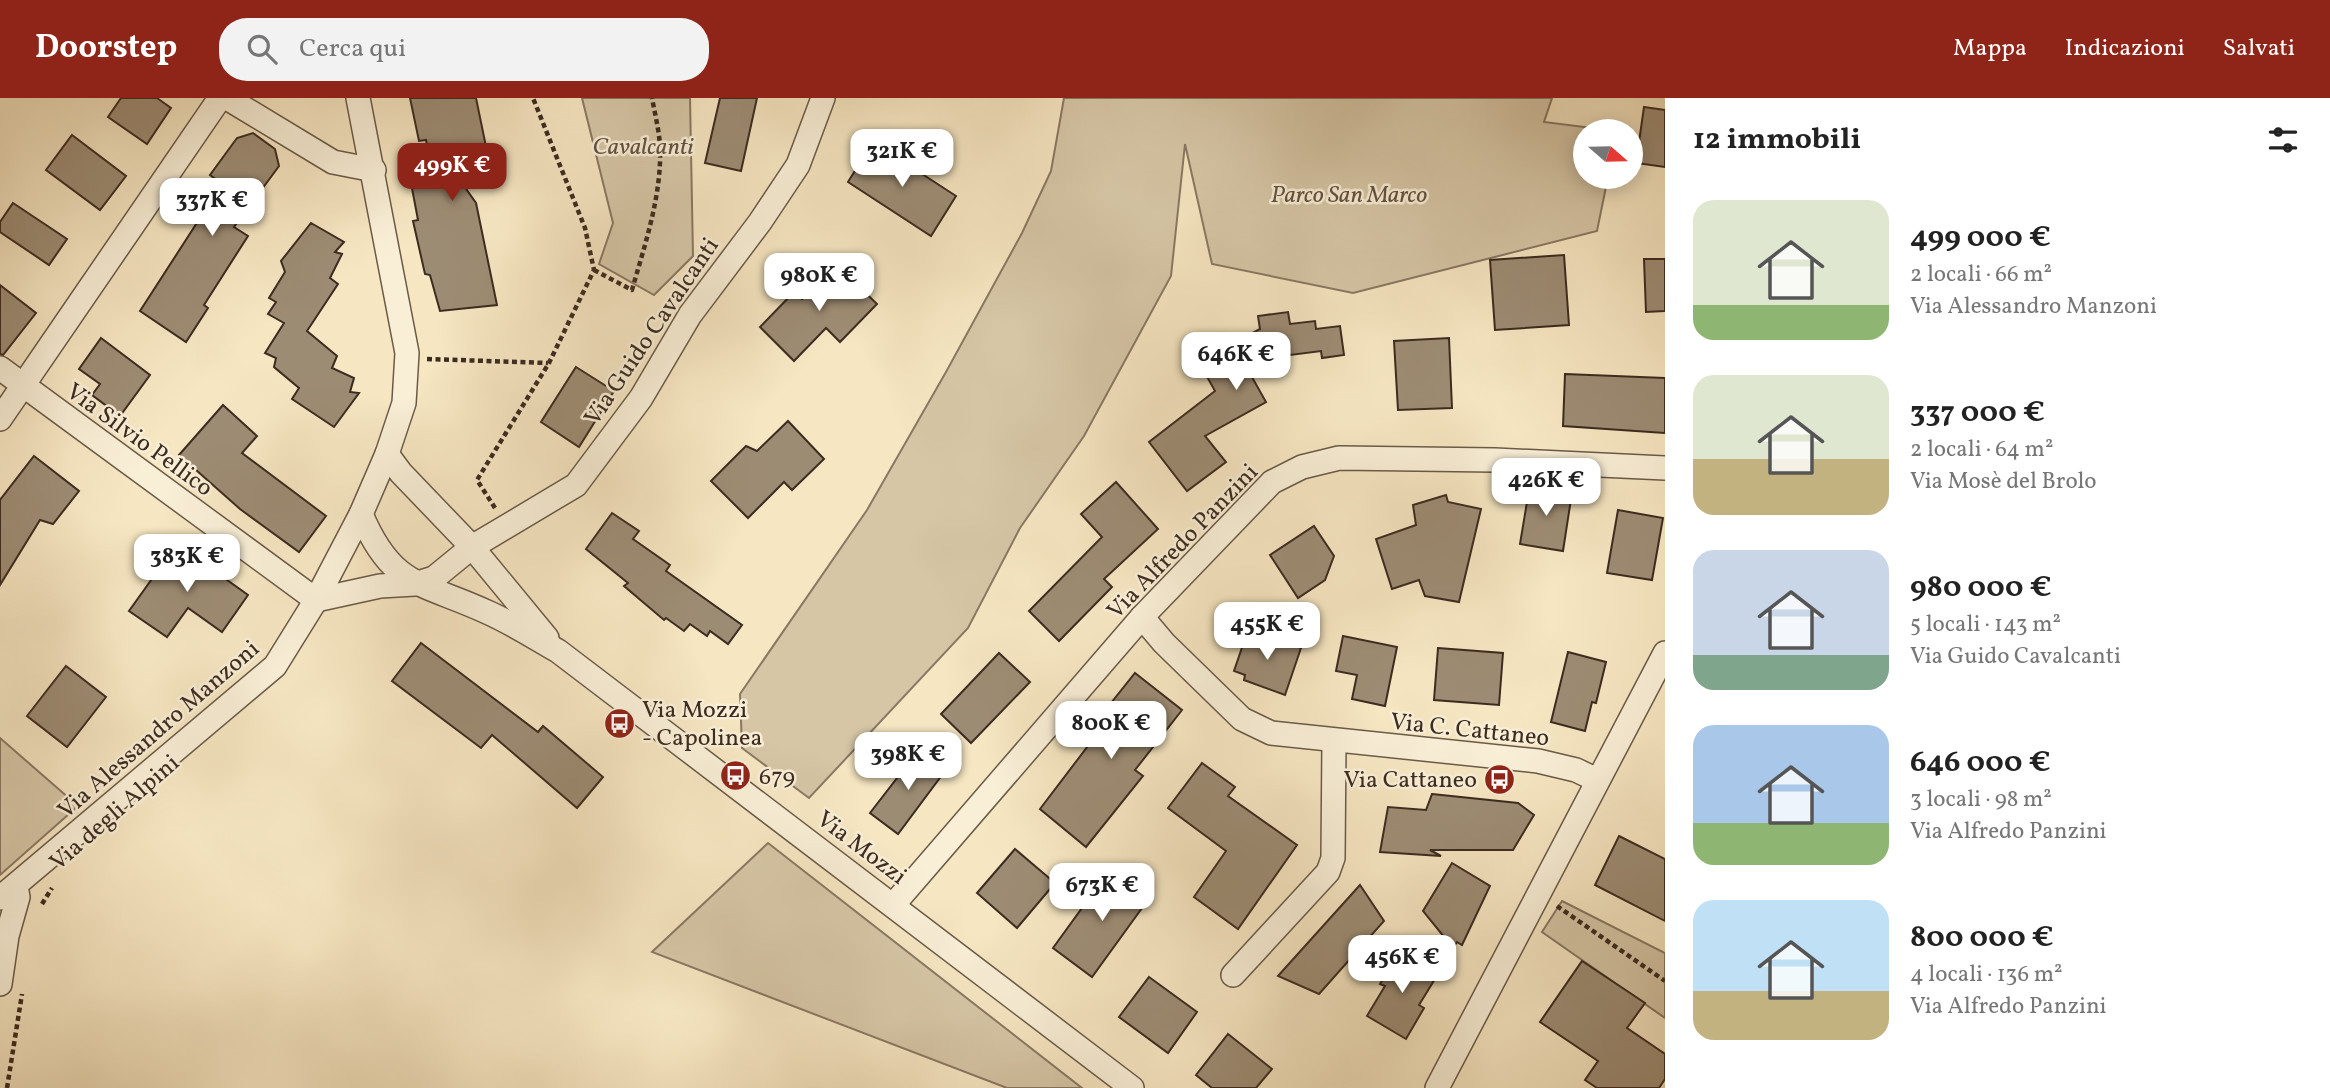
<!DOCTYPE html>
<html lang="it">
<meta charset="utf-8">
<style>
body{margin:0;font-family:Vollkorn,serif;background:#f2f2f2;color:#222;height:100vh;display:flex;flex-direction:column;font-size:26px;white-space:nowrap}
*{box-sizing:border-box;margin:0}
p{font-size:23px;color:#767676}
.icon{flex:none;width:38px;height:38px;fill:none;stroke:currentColor;stroke-width:2;stroke-linecap:round;stroke-linejoin:round}
.map{position:relative;flex:1;overflow:hidden}
.panel{display:flex;flex-direction:column;background:#fff;width:665px}
.panel>*{flex:none}
.needle{width:46px;rotate:110deg}
.controls{position:absolute;left:1573px;top:21px;display:grid;gap:14px}
.controls a{display:grid;place-items:center;width:70px;height:70px;border-radius:50%;background:#fff;box-shadow:0 4px 18px #0003;font-size:35px}
.price{position:absolute;translate:-50% -60px;padding:0 16px;border-radius:14px;background:#fff;color:#222;font-size:23px;line-height:46px;filter:drop-shadow(0 2px 4px #0008)}
.price::after{content:'';position:absolute;left:50%;top:42px;width:21px;height:16px;margin-left:-10px;background:inherit;clip-path:polygon(0 0,100% 0,50% 100%)}
.price.selected{background:#8f2418;color:#fff}
ul{padding:0;list-style:none}
li{display:flex;align-items:center;gap:21px;height:175px;padding:0 28px}
li span{display:grid;place-items:center;flex:none;width:196px;height:140px;border-radius:21px;color:#555}
li>.icon{margin-inline-start:auto}
span .icon{width:84px;height:84px;fill:#fffc;stroke-width:1}
li b{font-size:30px}
h2{display:flex;justify-content:space-between;align-items:center;height:84px;padding:0 28px;font-size:30px}
header{display:flex;align-items:center;gap:42px;box-sizing:border-box;height:98px;padding:0 35px;background:#8f2418;color:#fff}
header strong{font-size:33px}
nav{display:flex;gap:38px;margin-inline-start:auto;font-size:24px}
.search{width:490px;height:63px;background:#f2f2f2;display:flex;align-items:center;gap:18px;box-sizing:border-box;padding:0 24px;border-radius:28px;color:#767676;font-size:26px}
main{display:flex;flex:1;min-height:0}
.map>svg:first-child{display:block}
.green{fill:#d6c6a6;stroke:#897863;stroke-width:2}
.building{fill:#9d8c74;stroke:#3c2b20;stroke-width:2}
.lines{fill:none;stroke-linecap:round;stroke-linejoin:round}
.street-casing{stroke:#6a5a48;stroke-width:26}
.path{stroke:#3c2b20;stroke-width:4.5;stroke-dasharray:5 3.5;stroke-linecap:butt}
.street{stroke:#f9efd7;stroke-width:23}
.labels{text-anchor:middle;stroke-width:5;stroke-linejoin:round;paint-order:stroke}
.park-label{font-size:24px;font-style:italic;fill:#625242;stroke:#f9efd7}
.street-label{font-size:24px;fill:#3c2b20;stroke:#f9efd7}
.poi-label{font-size:24px;fill:#3c2b20;stroke:#f9efd7;text-anchor:start}
</style>
<header>
<strong>Doorstep</strong>
<div class="search"><svg class="icon" aria-label="search" viewBox="0 0 24 24"><circle cx="10" cy="10" r="6"/><path d="M15 15l6 6"/></svg>Cerca qui</div>
<nav><a>Mappa</a><a>Indicazioni</a><a>Salvati</a></nav>
</header>
<main>
<div class="map">
<svg width="1665" height="990" viewBox="0 0 1665 990">
<rect width="100%" height="100%" fill="#f6e6c2"/>
<filter id="stains"><feTurbulence type="fractalNoise" baseFrequency=".00286" numOctaves="4"/><feColorMatrix values="0 0 0 0 .2 0 0 0 0 .09 0 0 0 0 .02 0 0 0 .5 -.17"/></filter>
<radialGradient id="worn" r=".72"><stop offset=".6" stop-color="#630" stop-opacity="0"/><stop offset="1" stop-color="#630" stop-opacity=".3"/></radialGradient>
<!-- green -->
<g class="green">
<polygon points="582,0 690,0 693,158 654,197 599,166 613,125"/>
<polygon points="1064,0 1552,0 1544,24 1616,33 1586,33 1586,79 1608,79 1597,133 1353,195 1212,166 1185,46 1171,178 1084,338 1020,430 968,530 809,700 742,650 740,596 867,412 946,274 1022,135 1051,73"/>
<polygon points="0,640 78,708 0,777"/>
<polygon points="768,745 1082,990 1007,990 652,854"/>
<polygon points="1562,803 1665,855 1665,920 1542,834"/>
</g>
<!-- building -->
<g class="building">
<polygon points="121,0 157,0 171,10 147,46 108,19"/>
<polygon points="410,0 476,0 491,73 457,78 476,105 497,207 440,213 430,177 425,176 413,123 418,122 411,85 433,79 426,42 419,43"/>
<polygon points="720,0 757,0 741,73 705,65"/>
<polygon points="1644,9 1665,12 1665,69 1636,65"/>
<polygon points="253,35 275,51 279,68 234,129 248,138 204,207 208,210 186,244 140,213 222,86 210,77 237,40"/>
<polygon points="72,37 126,78 100,112 46,72"/>
<polygon points="873,44 956,98 931,138 848,84"/>
<polygon points="13,105 67,141 49,167 0,134 0,124"/>
<polygon points="311,125 344,144 335,154 342,156 330,180 338,186 307,233 337,258 332,270 354,280 350,294 359,295 334,329 292,301 299,290 274,269 276,260 265,255 284,225 268,216 276,204 269,200 285,174 281,163"/>
<polygon points="1564,157 1569,227 1495,232 1490,162"/>
<polygon points="1644,161 1665,161 1665,213 1646,214"/>
<polygon points="836,166 877,206 840,244 826,230 794,263 760,229 794,194 802,201"/>
<polygon points="0,187 36,215 3,257 0,256"/>
<polygon points="1288,214 1290,226 1315,223 1316,231 1340,228 1344,257 1322,260 1321,253 1243,263 1266,304 1205,338 1226,364 1187,393 1149,344 1215,293 1201,268 1192,268 1260,231 1258,218"/>
<polygon points="101,240 150,277 120,318 92,297 100,286 79,271"/>
<polygon points="1449,240 1452,310 1398,312 1394,243"/>
<polygon points="576,269 614,293 579,349 541,324"/>
<polygon points="1565,276 1665,280 1665,335 1563,328"/>
<polygon points="223,307 257,338 242,355 326,418 299,454 240,411 179,357"/>
<polygon points="788,323 824,361 792,392 784,384 748,420 711,383 746,348 757,353"/>
<polygon points="34,358 79,393 53,426 40,422 0,487 0,402"/>
<polygon points="1116,384 1158,431 1104,481 1112,489 1059,543 1029,513 1102,439 1081,416"/>
<polygon points="1530,386 1561,391 1560,400 1571,401 1563,453 1520,446"/>
<polygon points="1446,397 1448,404 1481,411 1459,504 1425,498 1419,482 1392,491 1376,441 1416,427 1413,407"/>
<polygon points="1618,412 1663,420 1652,482 1607,475"/>
<polygon points="612,415 639,433 633,441 670,467 666,473 742,527 728,546 710,533 707,538 690,526 684,533 666,520 664,522 624,488 628,485 586,451"/>
<polygon points="1314,428 1334,458 1325,482 1298,500 1270,457"/>
<polygon points="177,446 248,497 222,534 188,510 167,539 129,513"/>
<polygon points="1248,532 1301,550 1285,597 1244,582 1245,577 1234,573"/>
<polygon points="1343,538 1397,549 1385,608 1352,601 1357,577 1336,573"/>
<polygon points="421,545 538,634 543,628 603,679 577,710 492,637 481,650 392,583"/>
<polygon points="1438,550 1503,555 1499,607 1434,602"/>
<polygon points="1568,554 1606,564 1596,605 1592,604 1585,633 1551,624"/>
<polygon points="999,555 1030,584 971,645 941,616"/>
<polygon points="66,568 106,599 67,649 27,618"/>
<polygon points="1135,575 1182,612 1135,672 1143,678 1086,749 1040,711 1113,615 1107,610"/>
<polygon points="918,653 945,673 898,736 870,715"/>
<polygon points="1202,665 1235,689 1228,698 1297,747 1238,831 1194,799 1226,753 1168,710"/>
<polygon points="1432,696 1518,705 1534,717 1513,752 1430,752 1441,758 1380,754 1388,709 1426,712"/>
<polygon points="1619,738 1665,761 1665,823 1595,787"/>
<polygon points="1015,751 1055,785 1017,830 977,795"/>
<polygon points="1452,765 1490,788 1462,847 1457,844 1453,850 1423,813"/>
<polygon points="1111,770 1150,799 1092,879 1053,850"/>
<polygon points="1360,787 1384,823 1319,896 1278,878"/>
<polygon points="1400,853 1438,876 1419,907 1424,910 1406,941 1367,918 1385,888 1380,886"/>
<polygon points="1582,863 1645,905 1627,930 1665,956 1665,981 1659,990 1597,990 1585,982 1598,963 1540,924"/>
<polygon points="1149,879 1197,914 1168,955 1119,919"/>
<polygon points="1228,936 1272,971 1256,990 1212,990 1196,977"/>
</g>
<g class="lines">
<defs>
<g id="street">
<polyline points="227,0 333,64 374,72"/>
<polyline points="0,270 316,502"/>
<polyline points="0,321 220,0"/>
<polyline points="387,356 401,375 472,449 547,540"/>
<path d="M361,416C392,490 422,484 487,514C512,525 535,540 558,553L1132,990"/>
<polyline points="316,502 380,488 415,486 434,480 472,449 576,387 641,300 690,217 760,124 798,67 823,0"/>
<polyline points="1142,519 1164,545 1242,621 1271,635 1538,663 1576,672 1597,682"/>
<polyline points="0,800 275,568 316,502 361,416 387,356 404,305 407,255 358,0"/>
<polyline points="894,806 1142,519 1272,384 1302,369 1339,360 1495,362 1665,370"/>
<polyline points="1233,877 1328,774 1333,760 1334,643"/>
<polyline points="0,886 7,838 18,799 16,789"/>
<polyline points="1437,990 1665,555"/>
</g>
</defs>
<!-- street casing -->
<use href="#street" class="street-casing"/>
<!-- path -->
<g class="path">
<path d="M594,172L632,192C645,146 662,97 660,48C659,32 655,16 652,0"/>
<polyline points="427,261 548,265"/>
<polyline points="495,410 477,382 549,265 594,172 585,130 533,0"/>
<polyline points="42,806 52,790"/>
<polyline points="1557,808 1665,883"/>
<polyline points="7,990 22,896"/>
</g>
<!-- street -->
<use href="#street" class="street"/>
</g>
<!-- icons -->
<defs>
<symbol id="bus-disc" viewBox="-11 -11 22 22"><circle r="9.5" fill="#8f2418" stroke="#f9efd7"/><path d="M-5-6H5V4H4V6H2V4H-2V6H-4V4H-5ZM-3.5-4V0h7V-4ZM-3.5 1.2v1.5H-2V1.2ZM2 1.2v1.5H3.5V1.2Z" fill="#fff"/></symbol>
</defs>
<g fill-rule="evenodd">
<use href="#bus-disc" x="602" y="608" width="35" height="35"/>
<use href="#bus-disc" x="718" y="660" width="35" height="35"/>
<use href="#bus-disc" x="1482" y="664" width="35" height="35"/>
</g>
<g class="labels">
<!-- park labels -->
<g class="park-label">
<text x="643" y="56">Cavalcanti</text>
<text x="1349" y="104">Parco San Marco</text>
</g>
<!-- street labels -->
<g class="street-label">
<text transform="translate(651 233) rotate(-56)" y="8">Via Guido Cavalcanti</text>
<text transform="translate(140 341) rotate(36)" y="8">Via Silvio Pellico</text>
<text transform="translate(1182 443) rotate(-46)" y="8">Via Alfredo Panzini</text>
<text transform="translate(158 631) rotate(-41)" y="8">Via Alessandro Manzoni</text>
<text transform="translate(1470 631) rotate(6)" y="8">Via C. Cattaneo</text>
<text transform="translate(114 714) rotate(-41)" y="8">Via degli Alpini</text>
<text transform="translate(862 749) rotate(37)" y="8">Via Mozzi</text>
</g>
<!-- poi labels -->
<g class="poi-label">
<text x="642" y="619">Via Mozzi<tspan x="642" dy="28">- Capolinea</tspan></text>
<text x="759" y="686">679</text>
<text x="1477" y="689" text-anchor="end">Via Cattaneo</text>
</g>
</g>
<rect width="100%" height="100%" filter="url(#stains)"/>
<rect width="100%" height="100%" fill="url(#worn)"/>
</svg>
<div class="controls">
<a><svg class="needle" viewBox="-14 -14 28 28"><path d="M0-13l5 13h-10z" fill="#e53935"/><path d="M0 13l5-13h-10z" fill="#767676"/></svg></a>
</div>
<b class="price" style="left:902px;top:91px">321K €</b>
<b class="price selected" style="left:452px;top:105px">499K €</b>
<b class="price" style="left:212px;top:140px">337K €</b>
<b class="price" style="left:819px;top:215px">980K €</b>
<b class="price" style="left:1236px;top:294px">646K €</b>
<b class="price" style="left:1546px;top:420px">426K €</b>
<b class="price" style="left:187px;top:496px">383K €</b>
<b class="price" style="left:1267px;top:564px">455K €</b>
<b class="price" style="left:1111px;top:663px">800K €</b>
<b class="price" style="left:908px;top:694px">398K €</b>
<b class="price" style="left:1102px;top:825px">673K €</b>
<b class="price" style="left:1402px;top:897px">456K €</b>
</div>
<section class="panel">
<h2>12 immobili<svg class="icon" aria-label="filters" viewBox="0 0 24 24"><path d="M4 7h16M4 17h16"/><circle cx="9" cy="7" r="2"/><circle cx="15" cy="17" r="2"/></svg></h2>
<ul>
<li><span style="background:linear-gradient(#dfe7d0 75%,#8fb573 0)"><svg class="icon" aria-label="home" viewBox="0 0 24 24"><path d="M3 11l9-7 9 7M6 9v11h12V9"/></svg></span><div><b>499 000 €</b><p>2 locali · 66 m²</p><p>Via Alessandro Manzoni</p></div></li>
<li><span style="background:linear-gradient(#dfe7d0 60%,#c2b280 0)"><svg class="icon" aria-label="home" viewBox="0 0 24 24"><path d="M3 11l9-7 9 7M6 9v11h12V9"/></svg></span><div><b>337 000 €</b><p>2 locali · 64 m²</p><p>Via Mosè del Brolo</p></div></li>
<li><span style="background:linear-gradient(#c9d6e8 75%,#7fa58c 0)"><svg class="icon" aria-label="home" viewBox="0 0 24 24"><path d="M3 11l9-7 9 7M6 9v11h12V9"/></svg></span><div><b>980 000 €</b><p>5 locali · 143 m²</p><p>Via Guido Cavalcanti</p></div></li>
<li><span style="background:linear-gradient(#a9c7e8 70%,#8fb573 0)"><svg class="icon" aria-label="home" viewBox="0 0 24 24"><path d="M3 11l9-7 9 7M6 9v11h12V9"/></svg></span><div><b>646 000 €</b><p>3 locali · 98 m²</p><p>Via Alfredo Panzini</p></div></li>
<li><span style="background:linear-gradient(#bfe0f5 65%,#c2b280 0)"><svg class="icon" aria-label="home" viewBox="0 0 24 24"><path d="M3 11l9-7 9 7M6 9v11h12V9"/></svg></span><div><b>800 000 €</b><p>4 locali · 136 m²</p><p>Via Alfredo Panzini</p></div></li>
</ul>
</section>
</main>
